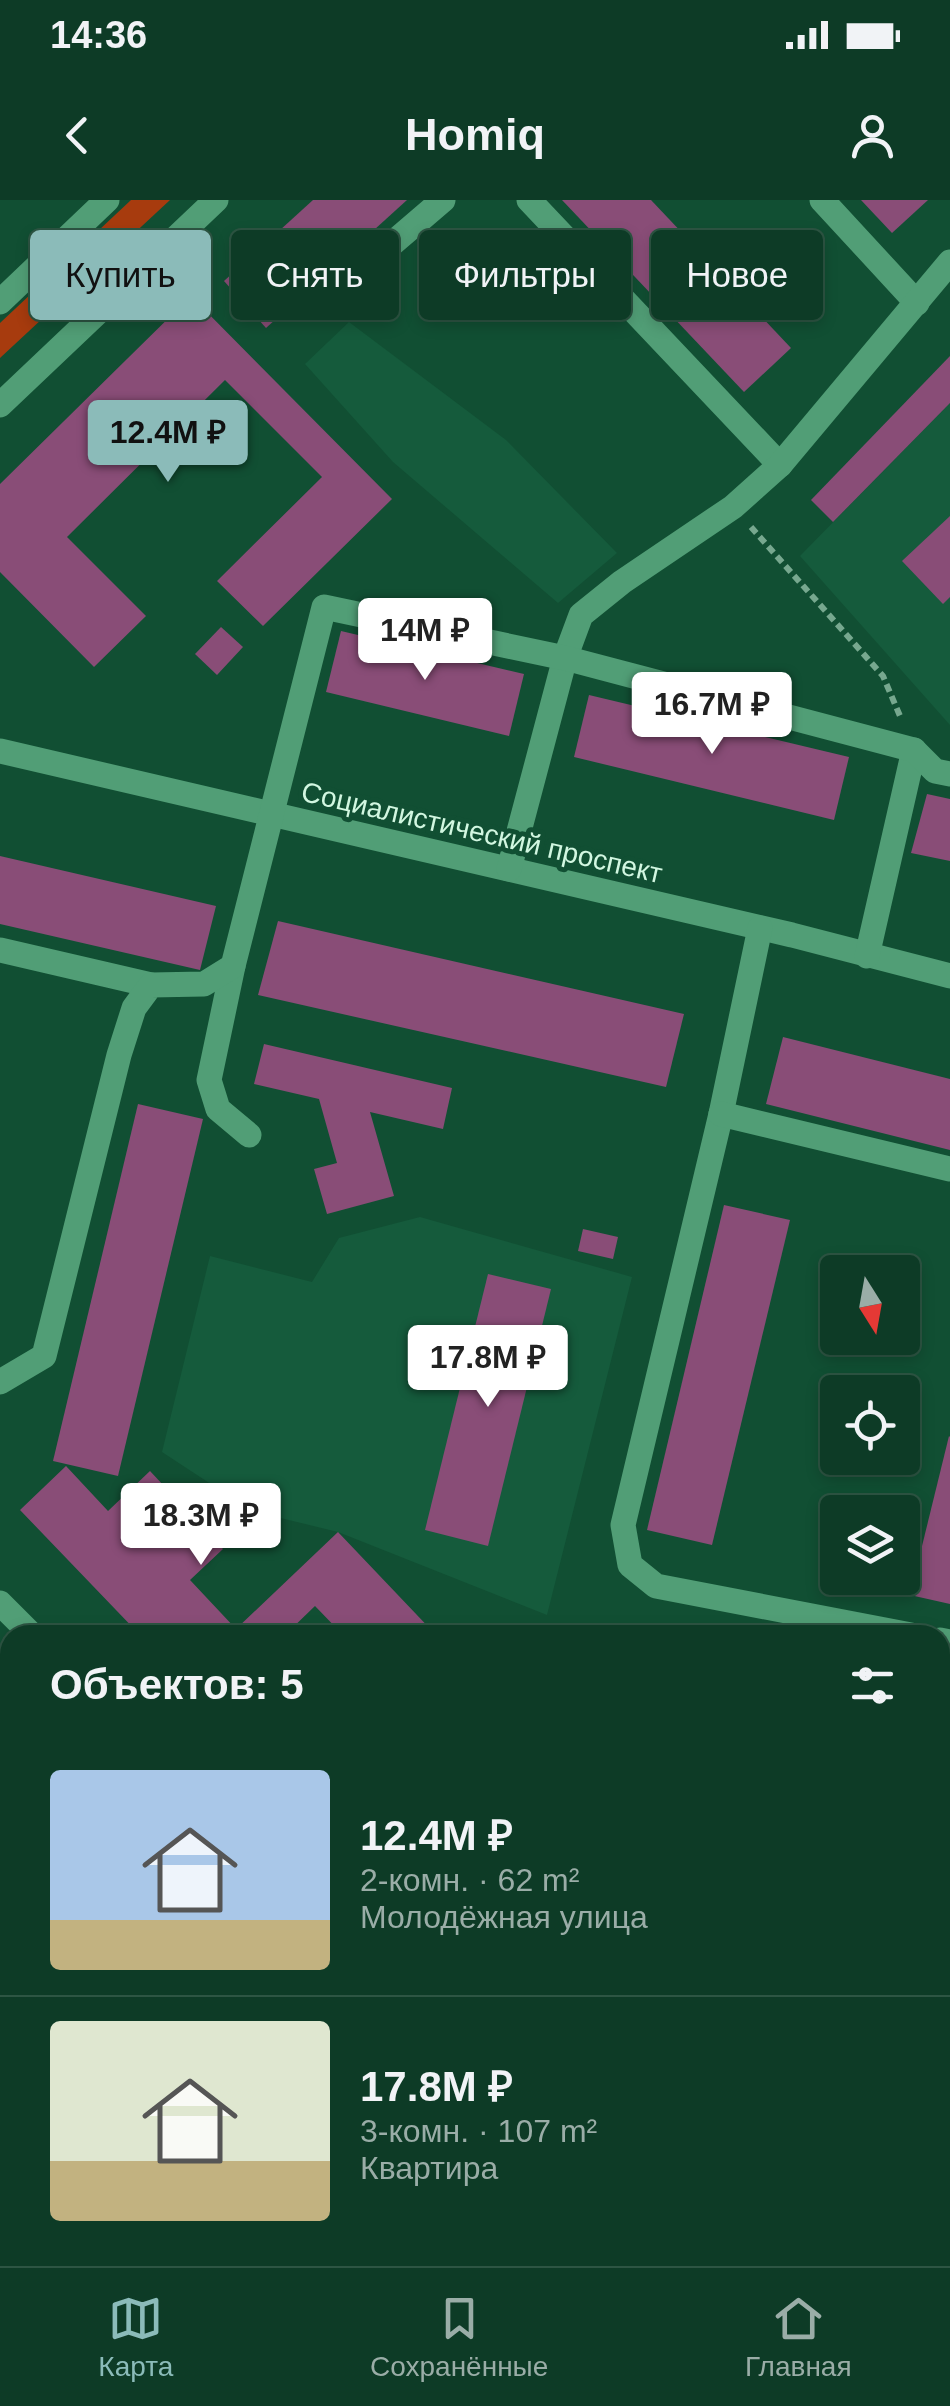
<!DOCTYPE html>
<html lang="ru">
<meta charset="utf-8">
<style>
body{margin:0;font-family:Helvetica,sans-serif;background:#16422e;color:#f1f3f6;height:100vh;display:flex;flex-direction:column;font-size:38px;white-space:nowrap}
*{box-sizing:border-box;margin:0}
p{font-size:32px;color:#9aada7}
.icon{flex:none;width:55px;height:55px;fill:none;stroke:currentColor;stroke-width:2;stroke-linecap:round;stroke-linejoin:round}
.map{position:relative;flex:1;overflow:hidden}
.details{position:absolute;left:0px;top:1425px;width:950px;height:642px;display:flex;flex-direction:column;background:#0d3b26;border-radius:30px 30px 0 0;box-shadow:0 5px 15px #0003,0 0 0 2px #2d5543}
.details>*{flex:none}
.guide{position:absolute;left:30px;top:30px;width:890px;height:90px;display:flex;gap:20px}
.needle{width:65px;rotate:169deg}
.tools{position:absolute;left:820px;top:1055px;display:grid;gap:20px}
.tools a{display:grid;place-items:center;width:100px;height:100px;border-radius:10px;background:#0d3b26;box-shadow:0 5px 15px #0003,0 0 0 2px #2d5543;font-size:50px}
.price{position:absolute;translate:-50% -85px;padding:0 22px;border-radius:10px;background:#fff;color:#222;font-size:32px;line-height:65px;filter:drop-shadow(0 2px 5px #0008)}
.price::after{content:'';position:absolute;left:50%;top:60px;width:30px;height:22px;margin-left:-15px;background:inherit;clip-path:polygon(0 0,100% 0,50% 100%)}
.price.selected{background:#8bbbb9;color:#111}
ul{padding:0;list-style:none}
li{display:flex;align-items:center;gap:30px;height:250px;padding:0 50px}
li+li{border-top:2px solid #2d5543}
li span{display:grid;place-items:center;flex:none;width:280px;height:200px;border-radius:10px;color:#555}
li>.icon{margin-inline-start:auto}
span .icon{width:120px;height:120px;fill:#fffc;stroke-width:1}
li b{font-size:42px}
h2{display:flex;justify-content:space-between;align-items:center;height:120px;padding:0 50px;font-size:42px}
.pill{padding:0 35px;border-radius:10px;background:#0d3b26;box-shadow:0 5px 15px #0003,0 0 0 2px #2d5543;font-size:35px;line-height:90px}
.pill.selected{background:#8bbbb9;color:#111}
.status{display:flex;justify-content:space-between;align-items:center;height:70px;padding:0 50px;background:#0d3b26;direction:ltr}
.status svg{height:28px;fill:currentColor}
header{display:flex;justify-content:space-between;align-items:center;height:130px;padding:0 50px;background:#0d3b26;font-size:45px;font-weight:700}
.tab-bar{display:flex;justify-content:space-around;align-items:center;height:140px;border-top:2px solid #2d5543;background:#0d3b26;font-size:28px;color:#9aada7}
.tab-bar a{display:grid;justify-items:center;gap:5px}
.tab-bar .selected{color:#8bbbb9}
.map>svg:first-child{display:block}
.built{fill:#155b3c}
.green{fill:#a73b0e}
.building{fill:#894d77}
.lines{fill:none;stroke-linecap:round;stroke-linejoin:round}
.path{stroke:#77a88f;stroke-width:6;stroke-dasharray:8 5;stroke-linecap:butt}
.minor{stroke:#519e76;stroke-width:25}
.labels{text-anchor:middle;stroke-width:10;stroke-linejoin:round;paint-order:stroke}
.street-label{font-size:28px;fill:#d2f7e1;stroke:#114f33}
</style>
<div class="status"><b>14:36</b><svg viewBox="0 0 49 12"><path d="M0 12V9h3v3zM5 12V6h3v6zM10 12V3h3v9zM15 12V0h3v12zM26 1h20v11H26zM47 4h2v5h-2z"/></svg></div>
<header><svg class="icon" aria-label="back" viewBox="0 0 24 24"><path d="M15 5l-7 7 7 7"/></svg>Homiq<svg class="icon" aria-label="person" viewBox="0 0 24 24"><circle cx="12" cy="8" r="4"/><path d="M4 21q1-7 8-7t8 7"/></svg></header>
<div class="map">
<svg width="950" height="2066" viewBox="0 0 950 2066">
<rect width="100%" height="100%" fill="#114f33"/>
<!-- built -->
<g class="built">
<polygon points="349,122 506,240 617,353 558,403 393,262 305,164"/>
<polygon points="950,203 950,525 800,356"/>
<polygon points="420,1017 632,1077 547,1415 338,1332 252,1311 162,1252 210,1056 312,1082 339,1038"/>
</g>
<!-- green -->
<polygon class="green" points="131,0 170,0 0,158 0,123"/>
<!-- building -->
<g class="building">
<polygon points="313,0 407,0 266,128 224,81"/>
<polygon points="562,0 651,0 791,148 744,192"/>
<polygon points="861,0 928,0 892,33"/>
<polygon points="191,96 392,299 263,426 217,381 322,277 225,180 67,337 146,416 94,467 0,372 0,284"/>
<polygon points="950,156 950,203 833,322 811,300"/>
<polygon points="950,316 950,397 943,404 902,361"/>
<polygon points="221,427 243,447 217,475 195,454"/>
<polygon points="341,431 524,474 509,536 326,492"/>
<polygon points="589,495 849,557 834,620 574,557"/>
<polygon points="927,594 950,599 950,661 911,653"/>
<polygon points="0,656 216,706 200,770 0,724"/>
<polygon points="278,721 684,814 666,887 258,795"/>
<polygon points="783,837 950,879 950,950 766,904"/>
<polygon points="264,844 452,888 443,929 370,912 394,996 327,1014 314,969 337,963 319,899 254,884"/>
<polygon points="138,904 203,919 118,1276 53,1261"/>
<polygon points="724,1005 790,1020 712,1345 647,1330"/>
<polygon points="583,1029 618,1037 613,1059 578,1051"/>
<polygon points="488,1074 551,1089 488,1346 425,1330"/>
<polygon points="949,1236 950,1237 950,1404 910,1395"/>
<polygon points="66,1266 108,1311 150,1271 223,1349 190,1380 236,1429 338,1332 436,1435 343,1435 315,1406 285,1435 158,1435 153,1430 148,1435 140,1435 20,1310"/>
<polygon points="0,1506 10,1516 10,1609 0,1599"/>
<polygon points="0,1729 10,1739 10,1785 0,1795"/>
<polygon points="940,1829 950,1832 950,1958 941,1988"/>
<polygon points="7,1996 10,1999 10,2058 54,2058 45,2066 0,2066 0,2002"/>
<polygon points="438,2058 532,2058 541,2066 446,2066"/>
<polygon points="854,2058 920,2058 917,2066 852,2066"/>
</g>
<g class="lines">
<!-- path -->
<polyline class="path" points="751,327 883,476 900,516"/>
<!-- minor -->
<g class="minor">
<polyline points="529,0 780,265"/>
<polyline points="822,0 917,103"/>
<polyline points="0,102 107,0"/>
<polyline points="317,108 443,0"/>
<polyline points="0,205 216,0"/>
<polyline points="0,551 792,735 950,776"/>
<polyline points="509,669 565,458 581,415 622,382 733,307 780,265 950,62"/>
<polyline points="760,728 721,914 623,1325 630,1365 656,1386 911,1435"/>
<polyline points="0,750 151,785"/>
<polyline points="867,756 914,550"/>
<polyline points="233,766 209,880 218,909 249,935"/>
<polyline points="721,914 950,969"/>
<polyline points="0,1182 44,1156 119,855 134,808 151,785 204,784 233,766 324,407 565,458 914,550 935,571 950,574"/>
<polyline points="0,1403 32,1435"/>
<polyline points="940,1440 950,1442"/>
<polyline points="940,1547 950,1543"/>
<polyline points="0,1632 10,1642"/>
<polyline points="0,1909 10,1900"/>
<polyline points="0,1952 10,1963"/>
<polyline points="398,2058 407,2066"/>
<polyline points="626,2058 634,2066"/>
<polyline points="85,2066 94,2058"/>
<polyline points="700,2066 710,2058"/>
</g>
</g>
<g class="labels">
<!-- street labels -->
<g class="street-label">
<text transform="translate(482 632) rotate(13)" y="10">Социалистический проспект</text>
</g>
</g>
</svg>
<div class="tools">
<a><svg class="needle" viewBox="-14 -14 28 28"><path d="M0-13l5 13h-10z" fill="#e53935"/><path d="M0 13l5-13h-10z" fill="#9aada7"/></svg></a>
<a><svg class="icon" aria-label="locate" viewBox="0 0 24 24"><circle cx="12" cy="12" r="6"/><path d="M12 2v4M12 18v4M2 12h4M18 12h4"/></svg></a>
<a><svg class="icon" aria-label="layers" viewBox="0 0 24 24"><path d="M12 4l9 5-9 5-9-5zM3 14l9 5 9-5"/></svg></a>
</div>
<b class="price selected" style="left:168px;top:285px">12.4M ₽</b>
<b class="price" style="left:425px;top:483px">14M ₽</b>
<b class="price" style="left:712px;top:557px">16.7M ₽</b>
<b class="price" style="left:488px;top:1210px">17.8M ₽</b>
<b class="price" style="left:201px;top:1368px">18.3M ₽</b>
<div class="guide">
<a class="pill selected">Купить</a>
<a class="pill">Снять</a>
<a class="pill">Фильтры</a>
<a class="pill">Новое</a>
</div>
<section class="details">
<h2>Объектов: 5<svg class="icon" aria-label="filters" viewBox="0 0 24 24"><path d="M4 7h16M4 17h16"/><circle cx="9" cy="7" r="2"/><circle cx="15" cy="17" r="2"/></svg></h2>
<ul>
<li><span style="background:linear-gradient(#a9c7e8 75%,#c2b280 0)"><svg class="icon" aria-label="home" viewBox="0 0 24 24"><path d="M3 11l9-7 9 7M6 9v11h12V9"/></svg></span><div><b>12.4M ₽</b><p>2-комн. · 62 m²</p><p>Молодёжная улица</p></div></li>
<li><span style="background:linear-gradient(#dfe7d0 70%,#c2b280 0)"><svg class="icon" aria-label="home" viewBox="0 0 24 24"><path d="M3 11l9-7 9 7M6 9v11h12V9"/></svg></span><div><b>17.8M ₽</b><p>3-комн. · 107 m²</p><p>Квартира</p></div></li>
</ul>
</section>
</div>
<nav class="tab-bar">
<a class="selected"><svg class="icon" aria-label="map" viewBox="0 0 24 24"><path d="M3 6l6-2 6 2 6-2v14l-6 2-6-2-6 2zM9 4v14M15 6v14"/></svg>Карта</a>
<a><svg class="icon" aria-label="saved" viewBox="0 0 24 24"><path d="M7 4h10v16l-5-4-5 4z"/></svg>Сохранённые</a>
<a><svg class="icon" aria-label="home" viewBox="0 0 24 24"><path d="M3 11l9-7 9 7M6 9v11h12V9"/></svg>Главная</a>
</nav>
